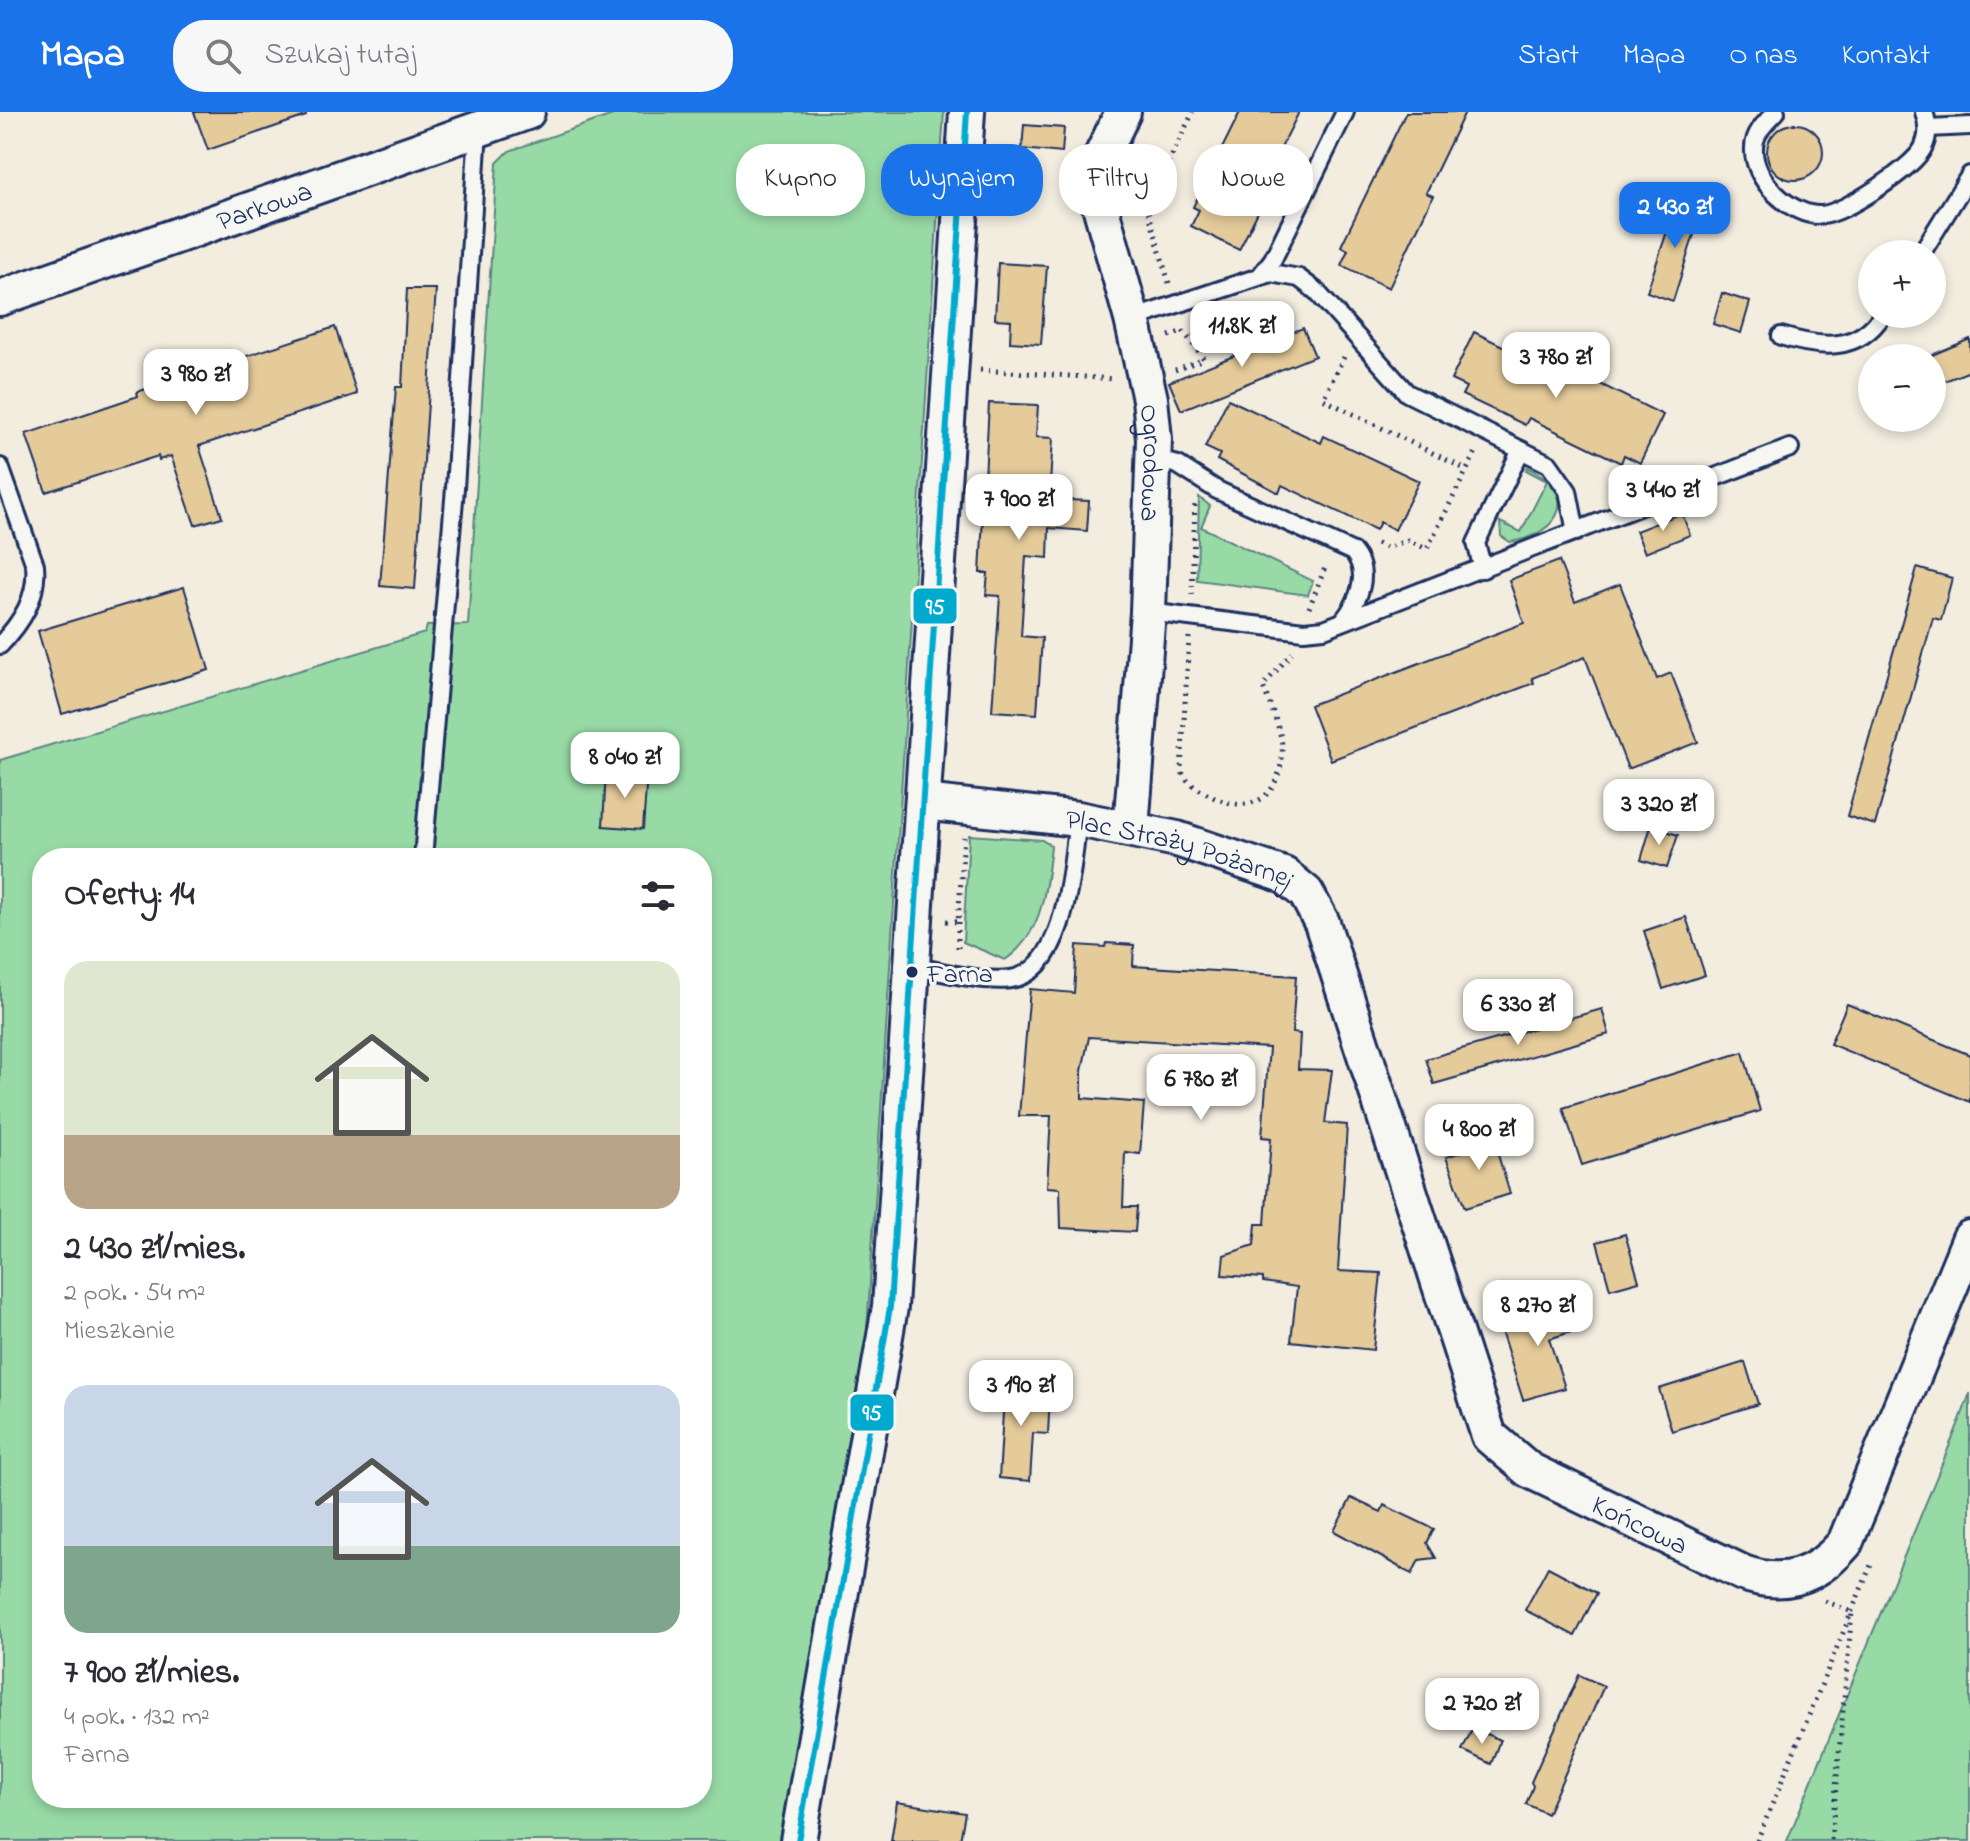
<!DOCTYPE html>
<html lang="pl">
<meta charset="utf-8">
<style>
body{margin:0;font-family:"Indie Flower",sans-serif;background:#f7f7f7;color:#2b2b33;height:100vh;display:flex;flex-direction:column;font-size:30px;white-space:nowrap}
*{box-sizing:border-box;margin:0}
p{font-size:26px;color:#7c7c81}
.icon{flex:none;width:44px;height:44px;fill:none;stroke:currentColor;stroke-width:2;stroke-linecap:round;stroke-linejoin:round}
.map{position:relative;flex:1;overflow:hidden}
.details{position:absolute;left:32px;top:736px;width:680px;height:960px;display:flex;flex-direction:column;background:#fff;border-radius:32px;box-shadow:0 4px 12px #0003}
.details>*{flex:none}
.banner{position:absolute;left:736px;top:32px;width:760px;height:72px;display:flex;gap:16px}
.controls{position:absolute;left:1858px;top:128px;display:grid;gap:16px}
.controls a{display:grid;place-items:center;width:88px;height:88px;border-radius:50%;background:#fff;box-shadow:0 4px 12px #0003;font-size:40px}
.price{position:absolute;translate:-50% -68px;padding:0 18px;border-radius:16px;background:#fff;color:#222;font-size:26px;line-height:52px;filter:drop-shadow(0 2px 4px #0008)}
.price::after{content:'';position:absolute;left:50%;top:48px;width:24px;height:18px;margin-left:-12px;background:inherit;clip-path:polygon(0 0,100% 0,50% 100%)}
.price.on{background:#1a73e8;color:#fff}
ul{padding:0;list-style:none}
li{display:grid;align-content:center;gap:16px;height:424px;padding:0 32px}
li span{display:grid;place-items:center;height:248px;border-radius:24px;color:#555}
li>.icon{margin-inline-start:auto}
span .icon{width:144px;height:144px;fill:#fffc;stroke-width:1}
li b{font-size:34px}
h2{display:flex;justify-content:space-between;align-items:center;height:96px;padding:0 32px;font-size:34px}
.pill{padding:0 28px;border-radius:32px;background:#fff;box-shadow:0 4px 12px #0003;font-size:28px;line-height:72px}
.pill.on{background:#1a73e8;color:#fff}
header{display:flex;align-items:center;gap:48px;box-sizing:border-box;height:112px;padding:0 40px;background:#1a73e8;color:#fff}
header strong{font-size:38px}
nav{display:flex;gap:44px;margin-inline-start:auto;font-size:28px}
.search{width:560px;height:72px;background:#f7f7f7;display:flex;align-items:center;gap:20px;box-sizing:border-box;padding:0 28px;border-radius:32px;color:#7c7c81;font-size:30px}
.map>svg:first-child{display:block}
.green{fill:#98daa6;stroke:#5a8482;stroke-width:2;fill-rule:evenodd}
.building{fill:#e5cb9a;stroke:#1b2f5e;stroke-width:2}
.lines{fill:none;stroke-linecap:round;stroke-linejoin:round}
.service-casing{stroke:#1b2f5e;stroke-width:22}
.minor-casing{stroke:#1b2f5e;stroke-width:40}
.path{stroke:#1b2f5e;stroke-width:5;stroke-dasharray:2 6;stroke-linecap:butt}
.service{stroke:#f6f6f2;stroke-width:16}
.minor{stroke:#f6f6f2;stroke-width:34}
.bus-1-casing{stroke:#f6f6f2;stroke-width:12}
.bus-1{stroke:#00a9ce;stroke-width:6}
.bus-dot{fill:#1b2f5e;stroke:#f6f6f2;stroke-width:3}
.labels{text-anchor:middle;stroke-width:6;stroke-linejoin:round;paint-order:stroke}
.bus-label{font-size:26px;fill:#1b2f5e;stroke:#f6f6f2;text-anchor:start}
.street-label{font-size:28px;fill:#1b2f5e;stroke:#f6f6f2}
.line-badge{stroke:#f6f6f2;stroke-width:3}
.badge-label{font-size:22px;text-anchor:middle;font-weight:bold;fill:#fff}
</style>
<header>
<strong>Mapa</strong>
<div class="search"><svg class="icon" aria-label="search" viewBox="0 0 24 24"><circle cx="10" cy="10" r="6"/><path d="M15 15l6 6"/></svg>Szukaj tutaj</div>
<nav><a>Start</a><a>Mapa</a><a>O nas</a><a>Kontakt</a></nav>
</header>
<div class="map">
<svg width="1970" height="1729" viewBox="0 0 1970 1729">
<rect width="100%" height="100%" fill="#f3ede0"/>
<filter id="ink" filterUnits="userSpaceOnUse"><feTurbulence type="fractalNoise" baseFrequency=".0125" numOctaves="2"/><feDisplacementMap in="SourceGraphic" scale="16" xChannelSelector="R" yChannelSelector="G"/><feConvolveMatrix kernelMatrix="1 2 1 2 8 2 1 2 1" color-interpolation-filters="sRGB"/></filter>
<g filter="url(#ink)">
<!-- green -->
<g class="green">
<path d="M621,0H944L865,1250L779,1729H0V648L425,521L427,514L468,513L497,51L509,39ZM42,746H702V1686H42Z"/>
<polygon points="1243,204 1238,224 1202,237 1192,223"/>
<path d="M1527,355C1581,380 1562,422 1510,430L1501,424L1500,410L1521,420L1547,369L1526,358Z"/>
<polygon points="1199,385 1210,394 1201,415 1313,469 1308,483 1197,468"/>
<path d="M969,723L1042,728L1051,734C1046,777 1043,822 1005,848L963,830Z"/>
<polygon points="1970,1281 1970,1729 1787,1729 1960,1308"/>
</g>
<!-- building -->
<g class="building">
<polygon points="194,0 305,0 306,4 208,38"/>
<polygon points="1240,0 1299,0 1278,42 1285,46 1239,138 1191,114 1199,98 1193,95"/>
<polygon points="1406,0 1465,0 1426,81 1433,84 1389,176 1341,153 1348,138 1341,134"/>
<circle cx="1795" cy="40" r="28"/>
<polygon points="1024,13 1064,16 1062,41 1022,37"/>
<polygon points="1678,86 1703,94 1673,189 1647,180"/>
<polygon points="998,151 1047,154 1041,232 1010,230 1011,208 995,207"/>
<polygon points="407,177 436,177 415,477 380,474 396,275 402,275"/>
<polygon points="1722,181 1750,190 1741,221 1713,212"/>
<polygon points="335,215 357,282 199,334 222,405 195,413 171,344 159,348 158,344 46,380 26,322 138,284 137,280"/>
<polygon points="1303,216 1315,244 1181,298 1169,270"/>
<polygon points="1474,220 1566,265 1570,257 1663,303 1640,351 1624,343 1621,351 1529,306 1525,313 1462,283 1466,275 1451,268"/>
<polygon points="1970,227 1970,259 1932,274 1932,243"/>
<polygon points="1228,287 1321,331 1324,324 1419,369 1395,418 1380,410 1376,418 1282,373 1279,381 1217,348 1220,342 1205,335"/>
<polygon points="989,291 1038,293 1036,325 1053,326 1049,387 1089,389 1087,419 1049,416 1048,446 1026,444 1021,524 1042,526 1037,602 992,599 1000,484 986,483 988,461 980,461"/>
<polygon points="1682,401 1690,423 1645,441 1636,419"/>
<polygon points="1559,449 1575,490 1620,472 1657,567 1671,561 1698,630 1628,657 1585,545 1532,566 1534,571 1331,648 1310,593 1524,511 1509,468"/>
<polygon points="1917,456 1952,466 1941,508 1933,506 1875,713 1847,704"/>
<polygon points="184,475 209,558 62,602 38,519"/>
<polygon points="606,659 647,662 643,717 603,714"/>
<polygon points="1651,714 1678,723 1667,756 1641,748"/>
<polygon points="1686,805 1705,863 1663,877 1644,819"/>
<polygon points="1106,831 1134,833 1133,854 1296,864 1292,921 1300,922 1298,957 1332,958 1325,1011 1347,1013 1338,1159 1381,1161 1373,1238 1291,1229 1297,1175 1263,1170 1263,1166 1222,1163 1224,1143 1254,1133 1256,1112 1265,1112 1271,1026 1262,1025 1269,936 1089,925 1082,959 1082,986 1144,991 1140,1042 1125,1040 1123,1095 1137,1095 1135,1120 1061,1116 1060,1076 1047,1075 1051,1004 1019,1004 1030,877 1074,881 1077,833 1105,835"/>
<polygon points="1847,892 1970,943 1970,990 1830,932"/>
<polygon points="1602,897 1609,922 1434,972 1426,947"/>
<polygon points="1743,940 1760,999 1582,1053 1563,996"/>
<polygon points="1491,1020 1510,1082 1465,1096 1446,1045 1470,1037 1466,1027"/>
<polygon points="1625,1122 1639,1169 1610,1177 1597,1130"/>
<polygon points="1572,1189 1580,1217 1549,1227 1565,1276 1523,1288 1499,1212"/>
<polygon points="1745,1250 1758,1292 1672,1319 1659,1277"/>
<polygon points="1005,1269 1036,1271 1035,1283 1050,1283 1048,1322 1033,1321 1030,1369 999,1366"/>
<polygon points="1351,1386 1381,1400 1384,1393 1434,1417 1427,1431 1436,1446 1419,1448 1412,1462 1334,1419"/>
<polygon points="1548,1455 1597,1481 1575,1524 1525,1498"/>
<polygon points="1579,1563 1604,1574 1547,1702 1526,1692 1533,1674 1531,1670"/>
<polygon points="1473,1616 1500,1628 1491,1652 1462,1638"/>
<polygon points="897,1690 965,1701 960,1729 891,1729"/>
</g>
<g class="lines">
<defs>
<g id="service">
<path d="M1776,0C1766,10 1754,21 1754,36C1752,67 1791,105 1822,103C1845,101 1913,56 1923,36C1929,24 1928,11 1924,0"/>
<polyline points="1928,16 1970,14"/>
<polyline points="1921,142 1970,63"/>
<polyline points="1260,164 1273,147 1345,0"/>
<polyline points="1132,207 1271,161 1299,166 1316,179 1407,281 1549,352 1568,379 1576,420"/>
<path d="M1781,224C1820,236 1858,241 1883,202"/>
<path d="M1154,347L1178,353L1217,378L1353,440C1371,461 1359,489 1343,509"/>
<path d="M0,355L35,453C38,485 22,510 0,533"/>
<polyline points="1483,457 1476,431 1521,338"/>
<polyline points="1148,500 1304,519 1324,517 1790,336"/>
<polyline points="423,746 455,376 478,18"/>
<path d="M913,855C943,859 981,871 1011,867C1067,859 1072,750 1078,707"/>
</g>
<g id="minor">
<path id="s1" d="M1123,0L1098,52L1095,76L1132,207L1150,287L1154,327L1148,500L1131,716"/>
<path id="s2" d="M0,186L527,0"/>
<path id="s3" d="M923,690L1078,707L1177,727L1284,763L1306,781L1322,811L1489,1324L1529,1358L1743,1461C1784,1476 1817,1464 1845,1431L1970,1126"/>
<polyline points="798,1729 890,1195 967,0"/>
</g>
</defs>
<!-- service casing -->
<use href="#service" class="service-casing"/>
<!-- minor casing -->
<use href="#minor" class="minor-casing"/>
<!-- path -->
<g class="path">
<polyline points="1169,171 1147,95 1193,0"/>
<polyline points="1169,224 1183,219"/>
<polyline points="1344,245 1323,287 1467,358"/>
<polyline points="980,258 1114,267"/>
<polyline points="1175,258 1204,247 1183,219"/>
<polyline points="1377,431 1387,436 1408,428 1427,437 1476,340"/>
<polyline points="1192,483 1195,389"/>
<polyline points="1309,496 1326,453"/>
<path d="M1189,525L1181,657C1185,670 1196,676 1207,682C1245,703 1276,692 1282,646C1285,623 1270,595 1263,574L1292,541"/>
<polyline points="946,809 958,810 964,725"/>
<polyline points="958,810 958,836 962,837"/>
<polyline points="1825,1489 1852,1500 1831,1729"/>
<polyline points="1757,1729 1871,1453"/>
</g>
<!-- service -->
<use href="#service" class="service"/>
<!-- minor -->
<use href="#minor" class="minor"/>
<defs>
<polyline id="bus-1" points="798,1729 890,1195 967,0"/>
</defs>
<!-- bus-1 casing -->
<use href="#bus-1" class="bus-1-casing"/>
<!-- bus-1 -->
<use href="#bus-1" class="bus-1"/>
</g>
</g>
<!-- markers -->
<circle class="bus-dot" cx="912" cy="860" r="7"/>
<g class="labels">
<!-- bus labels -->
<g class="bus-label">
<text x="927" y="870">Farna</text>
</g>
<!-- street labels -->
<g class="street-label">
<text dy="10" stroke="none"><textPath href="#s2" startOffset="280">Parkowa</textPath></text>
<text dy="10" stroke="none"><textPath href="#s1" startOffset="364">Ogrodowa</textPath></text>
<text dy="10" stroke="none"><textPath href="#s3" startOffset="262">Plac Straży Pożarnej</textPath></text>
<text dy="10" stroke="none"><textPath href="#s3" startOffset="1148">Końcowa</textPath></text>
</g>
</g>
<g class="line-badge">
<rect x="912" y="475" width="46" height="38" rx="8" fill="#00a9ce"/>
<rect x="849" y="1281" width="46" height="39" rx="8" fill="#00a9ce"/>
</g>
<g class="badge-label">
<text x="935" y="502">95</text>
<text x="872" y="1308">95</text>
</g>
</svg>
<div class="controls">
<a>+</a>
<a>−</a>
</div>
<b class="price on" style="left:1675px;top:138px">2 430 zł</b>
<b class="price" style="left:1242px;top:257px">11.8K zł</b>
<b class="price" style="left:1556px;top:288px">3 780 zł</b>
<b class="price" style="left:196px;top:305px">3 980 zł</b>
<b class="price" style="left:1663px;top:421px">3 440 zł</b>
<b class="price" style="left:1019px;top:430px">7 900 zł</b>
<b class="price" style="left:625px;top:688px">8 040 zł</b>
<b class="price" style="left:1659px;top:735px">3 320 zł</b>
<b class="price" style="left:1518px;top:935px">6 330 zł</b>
<b class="price" style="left:1201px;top:1010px">6 780 zł</b>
<b class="price" style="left:1479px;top:1060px">4 800 zł</b>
<b class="price" style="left:1538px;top:1236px">8 270 zł</b>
<b class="price" style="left:1021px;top:1316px">3 190 zł</b>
<b class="price" style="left:1482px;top:1634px">2 720 zł</b>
<div class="banner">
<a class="pill">Kupno</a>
<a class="pill on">Wynajem</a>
<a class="pill">Filtry</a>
<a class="pill">Nowe</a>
</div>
<section class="details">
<h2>Oferty: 14<svg class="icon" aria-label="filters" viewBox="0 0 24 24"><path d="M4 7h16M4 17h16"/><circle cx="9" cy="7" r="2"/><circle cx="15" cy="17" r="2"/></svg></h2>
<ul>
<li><span style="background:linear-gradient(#dfe7d0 70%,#b9a48a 0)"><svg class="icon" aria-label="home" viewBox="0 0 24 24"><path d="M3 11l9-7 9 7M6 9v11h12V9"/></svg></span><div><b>2 430 zł/mies.</b><p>2 pok. · 54 m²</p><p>Mieszkanie</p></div></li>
<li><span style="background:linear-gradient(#c9d6e8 65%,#7fa58c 0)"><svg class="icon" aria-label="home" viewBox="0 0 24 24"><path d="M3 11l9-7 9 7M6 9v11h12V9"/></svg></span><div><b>7 900 zł/mies.</b><p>4 pok. · 132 m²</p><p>Farna</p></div></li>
</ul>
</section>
</div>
